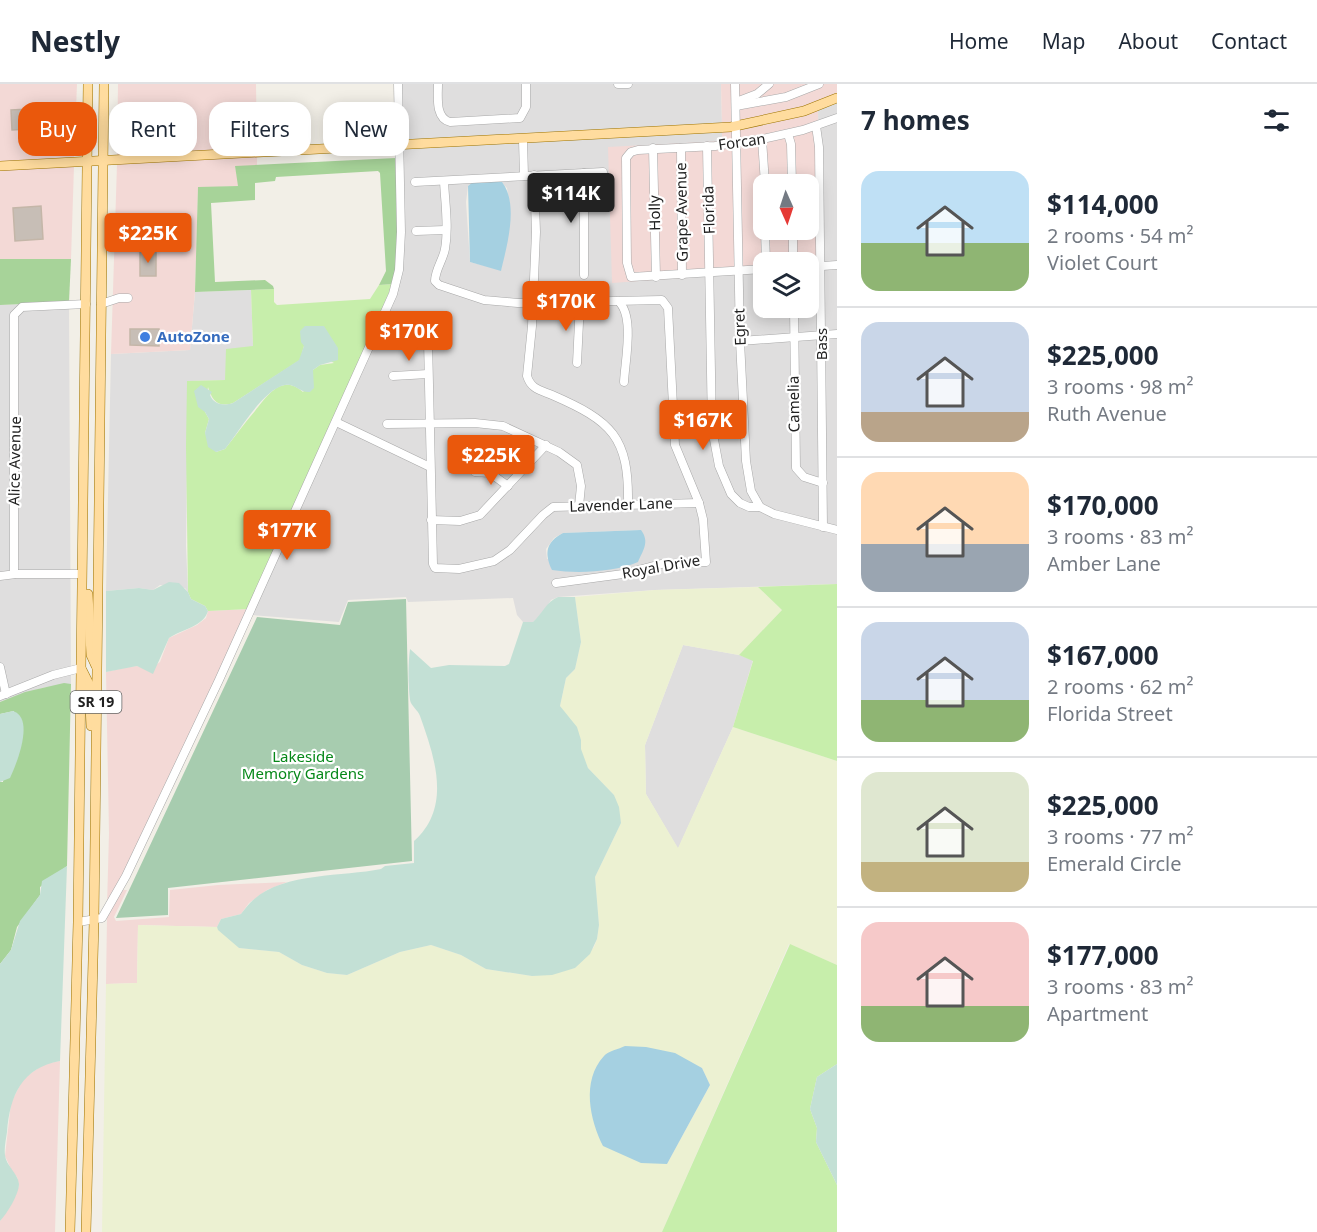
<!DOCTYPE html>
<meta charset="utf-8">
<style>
body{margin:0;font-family:"Noto Sans",sans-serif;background:#f2f2f3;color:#1f2937;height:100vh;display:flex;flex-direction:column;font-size:22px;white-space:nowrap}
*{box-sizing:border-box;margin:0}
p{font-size:20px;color:#747a83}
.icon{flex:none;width:33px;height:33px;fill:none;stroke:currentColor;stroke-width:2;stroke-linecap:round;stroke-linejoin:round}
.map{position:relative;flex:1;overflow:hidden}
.drawer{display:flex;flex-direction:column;background:#fff;width:480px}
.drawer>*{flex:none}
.top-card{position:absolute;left:18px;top:18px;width:570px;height:54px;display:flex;gap:12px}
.needle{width:39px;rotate:177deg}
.controls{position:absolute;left:753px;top:90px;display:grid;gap:12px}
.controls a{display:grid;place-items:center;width:66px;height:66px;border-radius:12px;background:#fff;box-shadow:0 3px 15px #0003;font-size:30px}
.price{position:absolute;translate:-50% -51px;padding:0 14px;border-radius:6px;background:#ea580c;color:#fff;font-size:20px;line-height:39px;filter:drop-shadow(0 2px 3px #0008)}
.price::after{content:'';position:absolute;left:50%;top:36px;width:18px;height:14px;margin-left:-9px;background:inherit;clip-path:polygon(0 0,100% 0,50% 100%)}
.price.active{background:#222;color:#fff}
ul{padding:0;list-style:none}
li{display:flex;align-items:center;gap:18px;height:150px;padding:0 24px}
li+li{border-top:2px solid #e0e1e3}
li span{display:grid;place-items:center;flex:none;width:168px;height:120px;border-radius:18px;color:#555}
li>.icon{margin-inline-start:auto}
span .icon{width:72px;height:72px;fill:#fffc;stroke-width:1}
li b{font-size:26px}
h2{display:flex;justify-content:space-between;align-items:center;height:72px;padding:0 24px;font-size:26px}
.pill{padding:0 21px;border-radius:18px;background:#fff;box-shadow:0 3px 15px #0003;font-size:21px;line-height:54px}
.pill.active{background:#ea580c;color:#fff}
header{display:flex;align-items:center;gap:36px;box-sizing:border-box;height:84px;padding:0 30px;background:#fff;border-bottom:2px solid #e0e1e3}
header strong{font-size:28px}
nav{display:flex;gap:33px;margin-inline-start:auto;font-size:21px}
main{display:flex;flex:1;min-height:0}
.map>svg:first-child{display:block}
.residential{fill:#dfdede;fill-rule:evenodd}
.commercial{fill:#f3d9d6;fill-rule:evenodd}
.farmland{fill:#ecf1d2;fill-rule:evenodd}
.grass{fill:#c7eeab;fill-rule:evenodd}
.forest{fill:#a7d399}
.wetland{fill:#c3e0d5}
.cemetery{fill:#a7ccaf}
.water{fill:#a5d0e1}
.building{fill:#c7beb6;stroke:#c4b6a8;stroke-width:1.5}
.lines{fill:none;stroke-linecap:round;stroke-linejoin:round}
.minor-casing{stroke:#a8a8a8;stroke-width:9}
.major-casing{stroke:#9d7300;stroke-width:10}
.minor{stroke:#fff;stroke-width:8}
.major{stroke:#ffdc9e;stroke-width:9}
.shop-dot{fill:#3f7fe0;stroke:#fff;stroke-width:2}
.labels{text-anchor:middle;stroke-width:4.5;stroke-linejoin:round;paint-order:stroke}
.shield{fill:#fff;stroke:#646464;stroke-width:1.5}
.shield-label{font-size:14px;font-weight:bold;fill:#212121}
.street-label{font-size:15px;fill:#212121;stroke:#fff}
.shop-label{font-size:15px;font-weight:bold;fill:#366cbe;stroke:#fff;text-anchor:start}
.park-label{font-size:15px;fill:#068819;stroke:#fff}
</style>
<header>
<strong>Nestly</strong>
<nav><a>Home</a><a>Map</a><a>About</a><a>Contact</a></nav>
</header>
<main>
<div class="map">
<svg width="837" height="1148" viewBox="0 0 837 1148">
<rect width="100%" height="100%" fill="#f2efe7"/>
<!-- residential -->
<g class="residential">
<polygon points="400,0 721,0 722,41 401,59"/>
<path d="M837,17V500L655,506L558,513L551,516L543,529L533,538H523L517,531L513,514L408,518L406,513L348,516L339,538L252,531L396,211L404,170L402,65L722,47V57L763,188L764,224H808L809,184L820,183L818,26ZM474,97L501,98L507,104L510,122L509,145L501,186L470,178L466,118L468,102ZM641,446L547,475L546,465L554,454L563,449Z"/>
<polygon points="251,206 253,262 226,296 188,297 186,462 188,508 185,504 160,501 153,506 139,504 106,507 111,270 190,266 195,208"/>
<polygon points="69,218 71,600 42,604 0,618 0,221"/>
<polygon points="683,561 739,571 753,576 733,643 678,765 646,710 645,661"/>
</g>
<!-- commercial -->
<g class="commercial">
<polygon points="0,0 77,0 74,76 0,79"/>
<polygon points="118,0 256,0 257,66 117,74"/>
<polygon points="721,0 837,0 837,10 803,24 722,41"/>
<path d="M818,26L820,183L809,184L808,178H764L763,188L612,199L608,63L722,57V47L768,40ZM764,100H808V146H764Z"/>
<polygon points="257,72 257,82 235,82 239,102 198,104 195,208 190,266 111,270 117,80"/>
<polygon points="74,82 71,175 0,175 0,86"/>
<polygon points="249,525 133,771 107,822 109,749 106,588 128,583 137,582 149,586 160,578 169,554 197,541 206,534 208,527"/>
<polygon points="287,798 267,806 249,819 241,830 221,835 217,843 138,841 137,899 106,900 107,833 122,806 127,806 114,833 116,837 169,833 170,806 218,801"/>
<polygon points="60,977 55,1148 0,1148 0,1137 19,1102 17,1093 12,1087 5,1072 11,1019 23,995 44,980"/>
</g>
<!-- farmland -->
<path class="farmland" d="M758,503L782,526L739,571L683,561L645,661L646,710L678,764L733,643L837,677V881L789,860L662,1148H102L106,900L137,899L138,841L217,843L239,864L279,868L302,881L327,889L347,891L400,868L431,861L461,871L486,885L532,892L575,884L594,863L597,855L599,841L595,793L621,739L614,711L588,684L580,665L581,656L560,622L566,594L575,585L581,558L575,513L655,506ZM690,978L702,984L710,1001L667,1080Z"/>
<!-- grass -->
<g class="grass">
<path d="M393,200L249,525L208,527L205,522L191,515L188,508L186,362L187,297L225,296L226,265L253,262L251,206L274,205V218L277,221L370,215L379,201ZM304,262L334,279L320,281L313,286V295L303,308C282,289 267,312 255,327C244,340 235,352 225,365L216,368L205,349L209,335L205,328L208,303C212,317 219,324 233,319L300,276Z"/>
<polygon points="837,500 837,677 733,643 753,577 739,571 782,526 758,503"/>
<polygon points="790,860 837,881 837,980 817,993 810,1025 817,1044 816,1058 837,1101 837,1148 662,1148"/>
</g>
<!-- forest -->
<g class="forest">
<polygon points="396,74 398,170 393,200 379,201 386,187 380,89 378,87 276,93 275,97 255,99 255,116 211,119 215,198 265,196 273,202 274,205 195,208 198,103 238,102 235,82"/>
<polygon points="0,175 71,175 69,218 0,221"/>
<polygon points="64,599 71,600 67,782 40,803 40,811 17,843 11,866 0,880 0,698 3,698 14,627 0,630 0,618 25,608"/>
</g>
<!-- wetland -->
<g class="wetland">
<path d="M305,242H324L338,264V276L320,281L313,286L314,304L310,308C300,309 295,299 285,301C263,305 239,348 225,365L216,368L208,363L205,349L209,335L205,328L198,323L194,307L201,301L212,308L210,311C214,321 224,322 233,319L299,276L304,262L301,258L300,247Z"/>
<path d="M169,498L179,499L188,508L191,515L205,522L208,527C203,543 182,545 169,554L153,590L137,582L106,588V507L139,504L153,506Z"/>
<path d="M558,513H575L581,558L575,585L566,594L560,622L577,643L581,656V665L588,684L614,711L619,723L621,739L595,793L599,841L597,855L590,870L575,884L552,891L532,892L486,885L461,871L431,861L400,868L347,891L327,889L302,881L279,868L239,864L218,846L217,843L221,835L241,830C244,826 247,822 250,819C279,788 342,793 381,785L385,782L414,779V757C452,723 435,674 420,632C418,626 411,622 410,616C408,601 408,579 410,565L431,584L449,581L505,582L509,580L523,538H533C542,530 547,517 558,513Z"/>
<path d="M13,627C35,634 17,679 10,694L0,698V630Z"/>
<path d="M67,782L60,977C22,984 10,1011 7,1048C6,1055 4,1064 5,1071C6,1082 18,1089 19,1100C19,1110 7,1130 0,1137V880L11,866L20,837L40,811L42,797Z"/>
<polygon points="837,980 837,1101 816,1058 817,1044 810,1025 817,993"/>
</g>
<!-- cemetery -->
<polygon class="cemetery" points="406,515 412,777 168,804 168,831 116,834 257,533 340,541 348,518"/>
<!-- water -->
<g class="water">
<path d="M474,97L502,98C519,120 507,161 501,187L470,178L468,102Z"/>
<path d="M641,446C650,458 643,466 638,478C614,488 578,490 552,486C544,469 546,458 563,449Z"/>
<path d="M625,962L646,963L675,969L702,984L710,1001L667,1080L641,1079L603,1062C590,1036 581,997 604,972C608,967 619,965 625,962Z"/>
</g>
<!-- building -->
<g class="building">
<polygon points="48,24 48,44 12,46 11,26"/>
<polygon points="160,32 160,40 136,41 136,33"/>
<polygon points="41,122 43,155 15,157 13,124"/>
<rect x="140" y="167" width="16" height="25"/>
<polygon points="130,245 159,245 159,262 130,261"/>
</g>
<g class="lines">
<defs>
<g id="minor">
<path d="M438,0C438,13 435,34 450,38L520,34L526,23V0"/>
<polyline points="618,0 628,0"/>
<polyline points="735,0 740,257 746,377 751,407 760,423"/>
<polyline points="736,18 757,10 769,0"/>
<polyline points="736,22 786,13 819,0"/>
<polyline points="816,42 819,63 823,443"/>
<polyline points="788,50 791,60 792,100"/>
<polyline points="762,55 765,100"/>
<polyline points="523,56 524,92"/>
<polyline points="707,62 712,345 719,382 731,410 740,419 749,423 760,423 774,430 837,446"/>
<polyline points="653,64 656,193"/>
<polyline points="681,64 682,191"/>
<path d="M534,91L536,148L532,242L527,292C531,305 540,306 552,311C612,337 629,353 628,419"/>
<path d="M444,97C445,119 449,143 445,165C443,176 435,186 435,197L439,201L484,216L518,219L662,216L668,224L675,361L699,419L703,435L706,478L661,480L623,490L556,499"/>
<polyline points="415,98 603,88"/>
<polyline points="765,146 766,178"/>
<polyline points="793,146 793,178"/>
<polyline points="416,147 445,146"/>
<polyline points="808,183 837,181"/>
<polyline points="764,185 631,193 627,179 626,74 631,68 638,66 715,62 762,55 803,46 837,34"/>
<polyline points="584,191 584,89"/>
<path d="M618,217C635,231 625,277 624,298"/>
<polyline points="101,220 119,214 128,214"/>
<polyline points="794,224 796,384 804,393 823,399"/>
<polyline points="428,256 433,480 435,484 459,485 494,477 510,466 543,431 553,423 699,419"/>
<polyline points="740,257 837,250"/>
<polyline points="577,279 580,218"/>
<polyline points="393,292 428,290"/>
<polyline points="336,338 430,383"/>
<polyline points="387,340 475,339 503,342 559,368 577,381 581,402 579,422"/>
<polyline points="475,388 490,389 508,402"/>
<polyline points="431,436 460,437 480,431 546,361"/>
<polyline points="14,490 14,231 22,223 86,220"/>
<polyline points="0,492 16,490 82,490"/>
<polyline points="0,583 6,610"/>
<polyline points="0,612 53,591 81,584"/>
<polyline points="78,838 102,834 126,792 219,596 393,210 399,186 401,148 398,0"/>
</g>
<g id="major">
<polyline points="0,82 731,43 804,27 837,14"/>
<polyline points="88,510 91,571 96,582"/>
<polyline points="82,586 89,600 91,642"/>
<polyline points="70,1148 78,838 88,0"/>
<polyline points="86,1148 94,837 104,0"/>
</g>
</defs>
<!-- minor casing -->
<use href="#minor" class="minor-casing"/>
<!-- major casing -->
<use href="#major" class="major-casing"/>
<!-- minor -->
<use href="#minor" class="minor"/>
<!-- major -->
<use href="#major" class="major"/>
</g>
<!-- markers -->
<circle class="shop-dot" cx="145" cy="253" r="6"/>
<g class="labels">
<!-- shield labels -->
<rect class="shield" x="70.5" y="607" width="51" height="22" rx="4.5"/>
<g class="shield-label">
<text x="96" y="623">SR 19</text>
</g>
<!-- street labels -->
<g class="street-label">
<text transform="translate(742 58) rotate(-8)" y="5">Forcan</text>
<text transform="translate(709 126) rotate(-92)" y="5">Florida</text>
<text transform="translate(682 128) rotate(-91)" y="5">Grape Avenue</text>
<text transform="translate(655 129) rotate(-91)" y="5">Holly</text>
<text transform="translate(740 243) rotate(-92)" y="5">Egret</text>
<text transform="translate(822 260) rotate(-90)" y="5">Bass</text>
<text transform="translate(794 320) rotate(-91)" y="5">Camelia</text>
<text transform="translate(15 377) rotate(-89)" y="5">Alice Avenue</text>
<text transform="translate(621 421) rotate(-2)" y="5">Lavender Lane</text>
<text transform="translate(661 483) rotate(-10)" y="5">Royal Drive</text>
</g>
<!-- shop labels -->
<g class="shop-label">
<text x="157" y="258">AutoZone</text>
</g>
<!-- park labels -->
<g class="park-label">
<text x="303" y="678">Lakeside<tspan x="303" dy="17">Memory Gardens</tspan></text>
</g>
</g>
</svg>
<div class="controls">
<a><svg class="needle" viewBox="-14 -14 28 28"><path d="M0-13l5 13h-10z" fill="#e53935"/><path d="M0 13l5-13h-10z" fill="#747a83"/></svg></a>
<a><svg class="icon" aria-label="layers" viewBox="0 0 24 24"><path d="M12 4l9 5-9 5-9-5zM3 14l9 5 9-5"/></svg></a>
</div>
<b class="price active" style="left:571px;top:140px">$114K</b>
<b class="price" style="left:148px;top:180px">$225K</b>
<b class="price" style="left:566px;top:248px">$170K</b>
<b class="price" style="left:409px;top:278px">$170K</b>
<b class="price" style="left:703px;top:367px">$167K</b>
<b class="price" style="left:491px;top:402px">$225K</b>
<b class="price" style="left:287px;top:477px">$177K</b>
<div class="top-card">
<a class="pill active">Buy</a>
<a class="pill">Rent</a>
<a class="pill">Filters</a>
<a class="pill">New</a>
</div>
</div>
<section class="drawer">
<h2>7 homes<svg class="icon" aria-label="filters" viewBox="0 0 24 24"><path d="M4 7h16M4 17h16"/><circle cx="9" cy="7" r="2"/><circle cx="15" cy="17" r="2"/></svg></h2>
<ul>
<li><span style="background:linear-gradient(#bfe0f5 60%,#8fb573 0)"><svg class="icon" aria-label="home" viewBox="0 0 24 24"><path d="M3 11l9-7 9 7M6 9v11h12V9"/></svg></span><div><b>$114,000</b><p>2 rooms · 54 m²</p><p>Violet Court</p></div></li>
<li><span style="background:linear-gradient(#c9d6e8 75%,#b9a48a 0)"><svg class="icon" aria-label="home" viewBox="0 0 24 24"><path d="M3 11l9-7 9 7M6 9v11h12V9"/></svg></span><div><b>$225,000</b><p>3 rooms · 98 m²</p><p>Ruth Avenue</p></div></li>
<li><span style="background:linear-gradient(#ffd9b3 60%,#9aa5b1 0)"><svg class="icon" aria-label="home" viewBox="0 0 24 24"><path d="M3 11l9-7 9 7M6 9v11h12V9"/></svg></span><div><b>$170,000</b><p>3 rooms · 83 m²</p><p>Amber Lane</p></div></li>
<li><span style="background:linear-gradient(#c9d6e8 65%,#8fb573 0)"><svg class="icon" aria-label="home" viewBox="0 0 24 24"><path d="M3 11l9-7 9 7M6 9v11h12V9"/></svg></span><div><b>$167,000</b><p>2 rooms · 62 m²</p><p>Florida Street</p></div></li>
<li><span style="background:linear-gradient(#dfe7d0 75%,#c2b280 0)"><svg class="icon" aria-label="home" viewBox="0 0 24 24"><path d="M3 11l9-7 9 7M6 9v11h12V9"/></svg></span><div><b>$225,000</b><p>3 rooms · 77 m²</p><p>Emerald Circle</p></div></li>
<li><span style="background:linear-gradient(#f6c9c9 70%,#8fb573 0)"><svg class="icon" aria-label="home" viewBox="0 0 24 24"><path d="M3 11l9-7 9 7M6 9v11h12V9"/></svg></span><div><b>$177,000</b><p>3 rooms · 83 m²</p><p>Apartment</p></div></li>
</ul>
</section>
</main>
